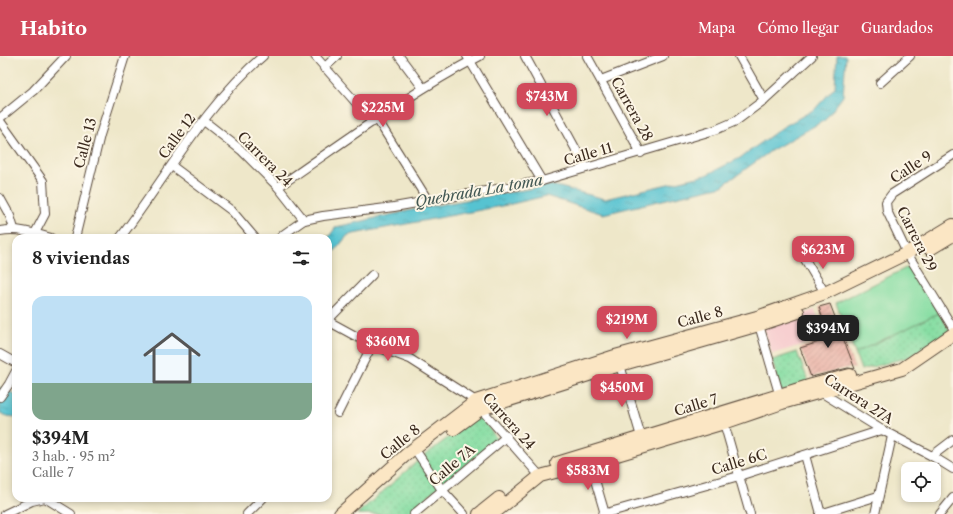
<!DOCTYPE html>
<html lang="es">
<meta charset="utf-8">
<style>
body{margin:0;font-family:"Libre Caslon Text",serif;background:#f6f6f6;color:#222;height:100vh;display:flex;flex-direction:column;font-size:15px;white-space:nowrap}
*{box-sizing:border-box;margin:0}
p{font-size:13px;color:#767676}
.icon{flex:none;width:22px;height:22px;fill:none;stroke:currentColor;stroke-width:2;stroke-linecap:round;stroke-linejoin:round}
.map{position:relative;flex:1;overflow:hidden}
.side{position:absolute;left:12px;top:178px;width:320px;height:268px;display:flex;flex-direction:column;background:#fff;border-radius:12px;box-shadow:0 2px 6px #0003}
.side>*{flex:none}
.buttons{position:absolute;left:901px;top:406px;display:grid;gap:8px}
.buttons a{display:grid;place-items:center;width:40px;height:40px;border-radius:8px;background:#fff;box-shadow:0 2px 6px #0003;font-size:20px}
.price{position:absolute;translate:-50% -34px;padding:0 9px;border-radius:8px;background:#d1495b;color:#fff;font-size:13px;line-height:26px;filter:drop-shadow(0 1px 2px #0008)}
.price::after{content:'';position:absolute;left:50%;top:24px;width:12px;height:9px;margin-left:-6px;background:inherit;clip-path:polygon(0 0,100% 0,50% 100%)}
.price.current{background:#222;color:#fff}
ul{padding:0;list-style:none}
li{display:grid;align-content:center;gap:8px;height:212px;padding:0 20px}
li+li{border-top:1px solid #e0e0e0}
li span{display:grid;place-items:center;height:124px;border-radius:12px;color:#555}
li>.icon{margin-inline-start:auto}
span .icon{width:72px;height:72px;fill:#fffc;stroke-width:1}
li b{font-size:17px}
h2{display:flex;justify-content:space-between;align-items:center;height:48px;padding:0 20px;font-size:17px}
header{display:flex;align-items:center;gap:24px;box-sizing:border-box;height:56px;padding:0 20px;background:#d1495b;color:#fff}
header strong{font-size:19px}
nav{display:flex;gap:22px;margin-inline-start:auto;font-size:14px}
.map>svg:first-child{display:block}
.built{fill:#f7cfd0}
.green{fill:url(#green-dots);stroke:#608460}
.pitch{fill:#84dda2;stroke:#608460}
.water{fill:url(#water-ripples);stroke:#497678}
.building{fill:url(#building-hatch)}
.lines{fill:none;stroke-linecap:round;stroke-linejoin:round}
.street-casing{stroke:#564638;stroke-width:10}
.secondary-casing{stroke:#564638;stroke-width:14}
.street{stroke:#fff;stroke-width:8}
.secondary{stroke:#fbe6c4;stroke-width:12}
.labels{text-anchor:middle;stroke-width:4;stroke-linejoin:round;paint-order:stroke}
.street-label{font-size:14px;fill:#3b2a1e;stroke:#fcf5e5}
.water-label{font-size:15px;font-style:italic;fill:#435854;stroke:#fcf5e5}
</style>
<header>
<strong>Habito</strong>
<nav><a>Mapa</a><a>Cómo llegar</a><a>Guardados</a></nav>
</header>
<div class="map">
<svg width="953" height="458" viewBox="0 0 953 458">
<defs>
<pattern id="green-dots" width="8" height="8" patternUnits="userSpaceOnUse"><rect width="8" height="8" fill="#84dda2"/><path d="M2 2h.1M6 6h.1" fill="none" stroke="#73be8b" stroke-width="1.8" stroke-linecap="round"/></pattern>
<pattern id="water-ripples" width="26" height="14" patternUnits="userSpaceOnUse"><rect width="26" height="14" fill="#57c3d1"/><path d="M2 4q2-2 4 0t4 0M15 11q2-2 4 0t4 0" fill="none" stroke="#499fa9"/></pattern>
<pattern id="building-hatch" width="6" height="6" patternUnits="userSpaceOnUse"><rect width="6" height="6" fill="#eab3a7"/><path d="M-1 1l2-2M0 6l6-6M5 7l2-2" fill="none" stroke="#bf9287"/></pattern>
</defs>
<rect width="100%" height="100%" fill="#fcf5e5"/>
<filter id="ink" filterUnits="userSpaceOnUse"><feTurbulence type="fractalNoise" baseFrequency=".025" numOctaves="2"/><feDisplacementMap in="SourceGraphic" scale="8" xChannelSelector="R" yChannelSelector="G"/><feConvolveMatrix kernelMatrix="1 2 1 2 8 2 1 2 1" color-interpolation-filters="sRGB"/></filter>
<filter id="wash" filterUnits="userSpaceOnUse"><feTurbulence type="fractalNoise" baseFrequency=".012" numOctaves="4" result="noise"/><feDisplacementMap in="SourceGraphic" scale="16" xChannelSelector="R" yChannelSelector="G"/><feGaussianBlur stdDeviation="0.9" result="paint"/><feColorMatrix in="noise" values="0 0 0 0 0 0 0 0 0 0 0 0 0 0 0 0 0 1.4 0 .05"/><feComposite in="paint" operator="in"/></filter>
<g filter="url(#wash)">
<rect width="100%" height="100%" fill="#eee7c9"/>
<!-- built -->
<polygon class="built" points="815,254 826,282 772,298 763,271"/>
<!-- green -->
<g class="green">
<polygon points="939,257 950,275 909,301 861,314 855,297"/>
<polygon points="797,296 809,327 781,336 772,304"/>
<polygon points="479,359 497,383 438,431 408,458 357,458 421,402"/>
</g>
<!-- pitch -->
<polygon class="pitch" points="910,210 939,257 855,297 836,247"/>
<!-- water -->
<g class="water">
<polygon points="837,0 846,0 843,40 825,64 772,94 722,130 603,158 546,140 507,149 348,179 328,203 328,182 336,171 421,152 552,129 605,143 706,119 740,102 783,71 815,53 835,31"/>
<polygon points="0,331 16,339 16,361 7,360 0,357"/>
</g>
<g id="blocks">
<!-- building -->
<polygon class="building" points="830,248 855,313 848,312 811,321 800,292 829,283 819,251"/>
</g>
</g>
<g filter="url(#ink)">
<use href="#blocks" fill-opacity="0" stroke="#564638" stroke-width="1"/>
<g class="lines">
<defs>
<g id="street">
<polyline points="315,0 373,66"/>
<polyline points="399,0 423,32"/>
<polyline points="467,0 542,125"/>
<polyline points="525,0 586,112"/>
<polyline points="587,0 641,97"/>
<polyline points="739,0 764,44"/>
<polyline points="324,12 337,0"/>
<polyline points="601,24 663,0"/>
<polyline points="880,27 910,0"/>
<polyline points="0,62 33,35 66,0"/>
<polyline points="377,63 429,146"/>
<polyline points="0,65 43,125 45,158 35,177"/>
<polyline points="204,65 241,94 278,131 304,164"/>
<polyline points="953,99 892,138 886,146 887,155 907,197 953,272"/>
<polyline points="172,110 232,155 255,182"/>
<path d="M278,131C344,86 409,37 480,0"/>
<polyline points="0,142 10,160 14,173"/>
<path d="M0,175C18,172 34,177 51,182"/>
<polyline points="75,182 100,79 125,0"/>
<path d="M120,182C165,123 206,48 263,0"/>
<polyline points="280,182 284,178 304,164 323,160 394,151 542,125 715,74 736,65 764,44 812,0"/>
<polyline points="803,200 825,237"/>
<polyline points="328,264 372,219"/>
<polyline points="328,265 372,289 410,303 476,345 481,353 540,420"/>
<polyline points="759,269 781,344"/>
<polyline points="0,298 16,307"/>
<polyline points="620,309 642,384"/>
<polyline points="819,335 882,374 932,400 953,413"/>
<polyline points="0,341 9,328 16,315"/>
<polyline points="338,357 372,289"/>
<polyline points="724,367 750,458"/>
<polyline points="418,398 442,434 464,458"/>
<polyline points="805,399 821,458"/>
<polyline points="932,400 953,384"/>
<polyline points="590,407 605,458"/>
<polyline points="5,458 32,445 45,442 71,458"/>
<polyline points="247,458 263,442"/>
<polyline points="414,458 507,380"/>
<polyline points="603,458 739,420 882,374"/>
<polyline points="820,458 878,440"/>
<polyline points="875,458 892,380"/>
<polyline points="940,458 953,442"/>
</g>
<g id="secondary">
<polyline points="930,193 953,179"/>
<polyline points="454,373 481,353 620,309 759,269 798,256"/>
<polyline points="557,407 812,329 850,319"/>
<polyline points="340,458 408,397 476,345 615,300 757,261 825,237 907,197 953,169"/>
<polyline points="479,458 499,442"/>
<polyline points="493,458 540,420 590,407 724,367 782,347 902,313 953,278"/>
</g>
</defs>
<!-- street casing -->
<use href="#street" class="street-casing"/>
<!-- secondary casing -->
<use href="#secondary" class="secondary-casing"/>
<!-- street -->
<use href="#street" class="street"/>
<!-- secondary -->
<use href="#secondary" class="secondary"/>
</g>
</g>
<g class="labels">
<!-- street labels -->
<g class="street-label">
<text transform="translate(632 53) rotate(61)" y="5">Carrera 28</text>
<text transform="translate(177 80) rotate(-54)" y="5">Calle 12</text>
<text transform="translate(85 87) rotate(-75)" y="5">Calle 13</text>
<text transform="translate(588 98) rotate(-16)" y="5">Calle 11</text>
<text transform="translate(265 103) rotate(45)" y="5">Carrera 24</text>
<text transform="translate(911 111) rotate(-33)" y="5">Calle 9</text>
<text transform="translate(917 183) rotate(63)" y="5">Carrera 29</text>
<text transform="translate(700 261) rotate(-15)" y="5">Calle 8</text>
<text transform="translate(859 343) rotate(33)" y="5">Carrera 27A</text>
<text transform="translate(696 349) rotate(-17)" y="5">Calle 7</text>
<text transform="translate(509 365) rotate(48)" y="5">Carrera 24</text>
<text transform="translate(400 386) rotate(-39)" y="5">Calle 8</text>
<text transform="translate(739 406) rotate(-17)" y="5">Calle 6C</text>
<text transform="translate(452 409) rotate(-40)" y="5">Calle 7A</text>
</g>
<!-- water labels -->
<g class="water-label">
<text transform="translate(479 135) rotate(-10)" y="5">Quebrada La toma</text>
</g>
</g>
</svg>
<div class="buttons">
<a><svg class="icon" aria-label="locate" viewBox="0 0 24 24"><circle cx="12" cy="12" r="6"/><path d="M12 2v4M12 18v4M2 12h4M18 12h4"/></svg></a>
</div>
<b class="price" style="left:547px;top:61px">$743M</b>
<b class="price" style="left:383px;top:72px">$225M</b>
<b class="price" style="left:823px;top:214px">$623M</b>
<b class="price" style="left:627px;top:284px">$219M</b>
<b class="price current" style="left:828px;top:293px">$394M</b>
<b class="price" style="left:388px;top:306px">$360M</b>
<b class="price" style="left:622px;top:352px">$450M</b>
<b class="price" style="left:588px;top:435px">$583M</b>
<section class="side">
<h2>8 viviendas<svg class="icon" aria-label="filters" viewBox="0 0 24 24"><path d="M4 7h16M4 17h16"/><circle cx="9" cy="7" r="2"/><circle cx="15" cy="17" r="2"/></svg></h2>
<ul>
<li><span style="background:linear-gradient(#bfe0f5 70%,#7fa58c 0)"><svg class="icon" aria-label="home" viewBox="0 0 24 24"><path d="M3 11l9-7 9 7M6 9v11h12V9"/></svg></span><div><b>$394M</b><p>3 hab. · 95 m²</p><p>Calle 7</p></div></li>
</ul>
</section>
</div>
